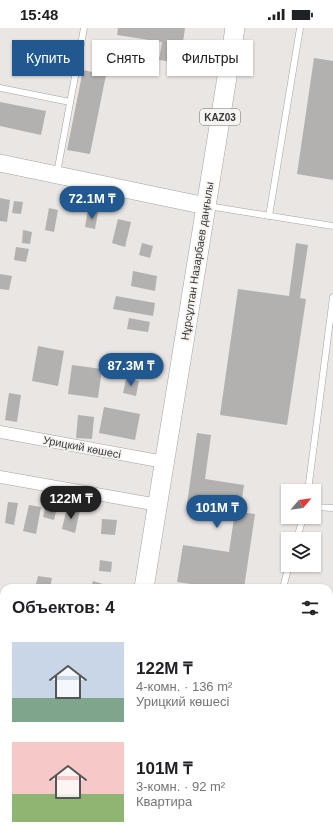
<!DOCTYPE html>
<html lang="ru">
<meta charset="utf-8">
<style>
body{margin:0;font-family:Arial,sans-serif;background:#f2f2f2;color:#202124;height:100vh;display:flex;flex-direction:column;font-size:15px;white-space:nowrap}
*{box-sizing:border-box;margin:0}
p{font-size:13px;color:#757577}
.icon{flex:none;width:22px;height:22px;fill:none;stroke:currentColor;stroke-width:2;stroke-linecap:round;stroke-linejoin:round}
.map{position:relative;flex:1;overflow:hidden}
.panel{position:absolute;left:0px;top:556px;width:333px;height:256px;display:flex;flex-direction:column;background:#fff;border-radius:12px 12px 0 0;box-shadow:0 1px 3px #0004}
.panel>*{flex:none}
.top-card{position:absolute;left:12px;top:12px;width:309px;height:36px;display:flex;gap:8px}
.needle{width:26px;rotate:61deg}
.fabs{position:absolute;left:281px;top:456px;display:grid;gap:8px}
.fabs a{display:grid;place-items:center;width:40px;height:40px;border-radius:0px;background:#fff;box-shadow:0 1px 3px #0004;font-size:20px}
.price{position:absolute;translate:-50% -34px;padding:0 9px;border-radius:14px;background:#20588f;color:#fff;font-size:13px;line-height:26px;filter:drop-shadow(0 1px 2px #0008)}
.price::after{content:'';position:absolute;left:50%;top:24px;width:12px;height:9px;margin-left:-6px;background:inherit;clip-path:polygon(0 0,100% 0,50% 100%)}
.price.selected{background:#222;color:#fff}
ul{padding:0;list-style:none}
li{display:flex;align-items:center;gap:12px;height:100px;padding:0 12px}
li span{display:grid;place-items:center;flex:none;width:112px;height:80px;border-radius:0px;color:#555}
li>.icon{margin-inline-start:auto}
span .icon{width:48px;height:48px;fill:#fffc;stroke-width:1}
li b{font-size:17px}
h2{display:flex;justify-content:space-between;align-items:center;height:48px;padding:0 12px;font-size:17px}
.tag{padding:0 14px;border-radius:0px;background:#fff;box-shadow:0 1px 3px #0004;font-size:14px;line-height:36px}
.tag.selected{background:#20588f;color:#fff}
.status{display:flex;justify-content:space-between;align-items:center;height:28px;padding:0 20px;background:#fff;direction:ltr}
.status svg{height:11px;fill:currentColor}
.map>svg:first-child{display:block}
.building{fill:#b3b1af}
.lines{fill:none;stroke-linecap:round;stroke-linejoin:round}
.lane-casing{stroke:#a5a3a0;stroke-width:7}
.street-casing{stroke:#a5a3a0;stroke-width:13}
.secondary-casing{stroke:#a5a3a0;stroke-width:18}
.primary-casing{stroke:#a5a3a0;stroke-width:20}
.lane{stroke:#fff;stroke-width:6}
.street{stroke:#fff;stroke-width:12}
.secondary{stroke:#fff;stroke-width:17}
.primary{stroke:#fff;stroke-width:19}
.labels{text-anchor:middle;stroke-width:3.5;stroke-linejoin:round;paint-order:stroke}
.shield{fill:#f6f4f1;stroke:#71706e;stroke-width:1}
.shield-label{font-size:10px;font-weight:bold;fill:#383736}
.street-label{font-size:11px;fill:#383736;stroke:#f6f4f1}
</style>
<div class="status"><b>15:48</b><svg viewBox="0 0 49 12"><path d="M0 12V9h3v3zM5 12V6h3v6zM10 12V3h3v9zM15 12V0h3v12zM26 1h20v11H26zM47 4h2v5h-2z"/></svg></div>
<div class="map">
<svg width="333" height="812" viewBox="0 0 333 812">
<rect width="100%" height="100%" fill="#e9e6e4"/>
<!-- building -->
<g class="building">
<polygon points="118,0 185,0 180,35 159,32 162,14 117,7"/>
<polygon points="314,30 333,33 333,152 297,146"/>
<polygon points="83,42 106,47 90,126 67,122"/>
<polygon points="0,74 46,83 41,107 0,98"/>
<polygon points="0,170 10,172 7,194 0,193"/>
<polygon points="14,173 23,174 21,186 12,185"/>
<polygon points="49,180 58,182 54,204 45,202"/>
<polygon points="88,182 98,184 95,201 85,199"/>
<polygon points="118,191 131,194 125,219 112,215"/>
<polygon points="23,202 32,204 30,216 22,215"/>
<polygon points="142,215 153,218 150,230 139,227"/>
<polygon points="296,215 308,217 300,270 306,271 287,397 220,387 238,261 289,268"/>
<polygon points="16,219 29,221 26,234 14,232"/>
<polygon points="133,243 157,248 155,263 131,258"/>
<polygon points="0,246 12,248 9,262 0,261"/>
<polygon points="116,268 155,275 153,288 113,281"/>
<polygon points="129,290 150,294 148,304 127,301"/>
<polygon points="38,318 64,323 58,358 32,353"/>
<polygon points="72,337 102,341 98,370 68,366"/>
<polygon points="126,351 139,353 136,368 123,365"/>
<polygon points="9,365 21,367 17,394 5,392"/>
<polygon points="104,379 140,386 135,412 99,405"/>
<polygon points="78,387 94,389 92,411 76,410"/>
<polygon points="197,405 211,407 205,451 244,457 240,484 255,486 244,560 218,560 177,554 183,517 229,524 235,483 187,476"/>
<polygon points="8,474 18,475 14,497 5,495"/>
<polygon points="46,476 57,479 54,492 43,489"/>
<polygon points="29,477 41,479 36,506 23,503"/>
<polygon points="67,479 80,482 75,505 62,501"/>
<polygon points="102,491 117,492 115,507 101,506"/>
<polygon points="100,532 112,534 111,544 99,543"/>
<polygon points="38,548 52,550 50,560 35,560"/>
<polygon points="93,553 106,557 105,560 91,560"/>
<polygon points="0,641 4,641 4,667 0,666"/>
<polygon points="329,672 333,673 333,743 329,742"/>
<polygon points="329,786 333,787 333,812 253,812 254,808 329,808"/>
<polygon points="163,808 199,808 198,812 162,812"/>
<polygon points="51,810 62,811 62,812 51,812"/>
</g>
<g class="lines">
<defs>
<g id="lane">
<polyline points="0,60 70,74"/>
<polyline points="57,145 84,0"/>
<polyline points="208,178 333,198"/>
<polyline points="269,188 300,0"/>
<polyline points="308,463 333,269"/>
<polyline points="314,479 333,480"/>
<polyline points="297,511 303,489"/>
<polyline points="283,560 289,537"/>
<polyline points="329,769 333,770"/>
<polyline points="140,812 141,808"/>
</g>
<g id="street">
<polyline points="0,404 164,434"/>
<polyline points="0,449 158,477"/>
<polyline points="0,722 4,723"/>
</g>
<polyline id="secondary" points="0,135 206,178"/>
<g id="primary">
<polyline points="144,560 235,0"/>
<polyline points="103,812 104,808"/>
</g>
</defs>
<!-- lane casing -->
<use href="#lane" class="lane-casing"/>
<!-- street casing -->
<use href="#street" class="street-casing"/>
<!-- secondary casing -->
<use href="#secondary" class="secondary-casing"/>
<!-- primary casing -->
<use href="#primary" class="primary-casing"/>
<!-- lane -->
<use href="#lane" class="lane"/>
<!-- street -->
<use href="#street" class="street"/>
<!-- secondary -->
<use href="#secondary" class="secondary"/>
<!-- primary -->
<use href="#primary" class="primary"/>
</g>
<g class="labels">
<!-- shield labels -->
<rect class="shield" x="200" y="81" width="40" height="16" rx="3"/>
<g class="shield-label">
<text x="220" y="93">KАZ03</text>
</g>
<!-- street labels -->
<g class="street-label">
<text transform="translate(197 233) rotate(-81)" y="4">Нұрсұлтан Назарбаев даңғылы</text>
<text transform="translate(82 419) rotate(11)" y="4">Урицкий көшесі</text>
</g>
</g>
</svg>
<div class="fabs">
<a><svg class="needle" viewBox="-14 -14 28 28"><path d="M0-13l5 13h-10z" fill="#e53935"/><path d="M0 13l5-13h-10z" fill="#757577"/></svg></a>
<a><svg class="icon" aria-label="layers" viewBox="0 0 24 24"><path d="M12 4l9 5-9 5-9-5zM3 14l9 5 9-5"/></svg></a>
</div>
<b class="price" style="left:92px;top:192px">72.1M ₸</b>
<b class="price" style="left:131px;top:359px">87.3M ₸</b>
<b class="price selected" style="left:71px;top:492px">122M ₸</b>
<b class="price" style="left:217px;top:501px">101M ₸</b>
<div class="top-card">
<a class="tag selected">Купить</a>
<a class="tag">Снять</a>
<a class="tag">Фильтры</a>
</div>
<section class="panel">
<h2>Объектов: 4<svg class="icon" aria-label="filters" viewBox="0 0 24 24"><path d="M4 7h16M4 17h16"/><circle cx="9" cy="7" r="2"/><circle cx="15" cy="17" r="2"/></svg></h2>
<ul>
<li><span style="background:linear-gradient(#c9d6e8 70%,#7fa58c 0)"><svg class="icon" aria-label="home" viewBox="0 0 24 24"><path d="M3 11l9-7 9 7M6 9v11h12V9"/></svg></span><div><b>122M ₸</b><p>4-комн. · 136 m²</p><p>Урицкий көшесі</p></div></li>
<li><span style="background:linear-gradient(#f6c9c9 65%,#8fb573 0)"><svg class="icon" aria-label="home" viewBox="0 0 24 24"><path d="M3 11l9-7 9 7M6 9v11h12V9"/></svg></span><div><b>101M ₸</b><p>3-комн. · 92 m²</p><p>Квартира</p></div></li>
</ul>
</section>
</div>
